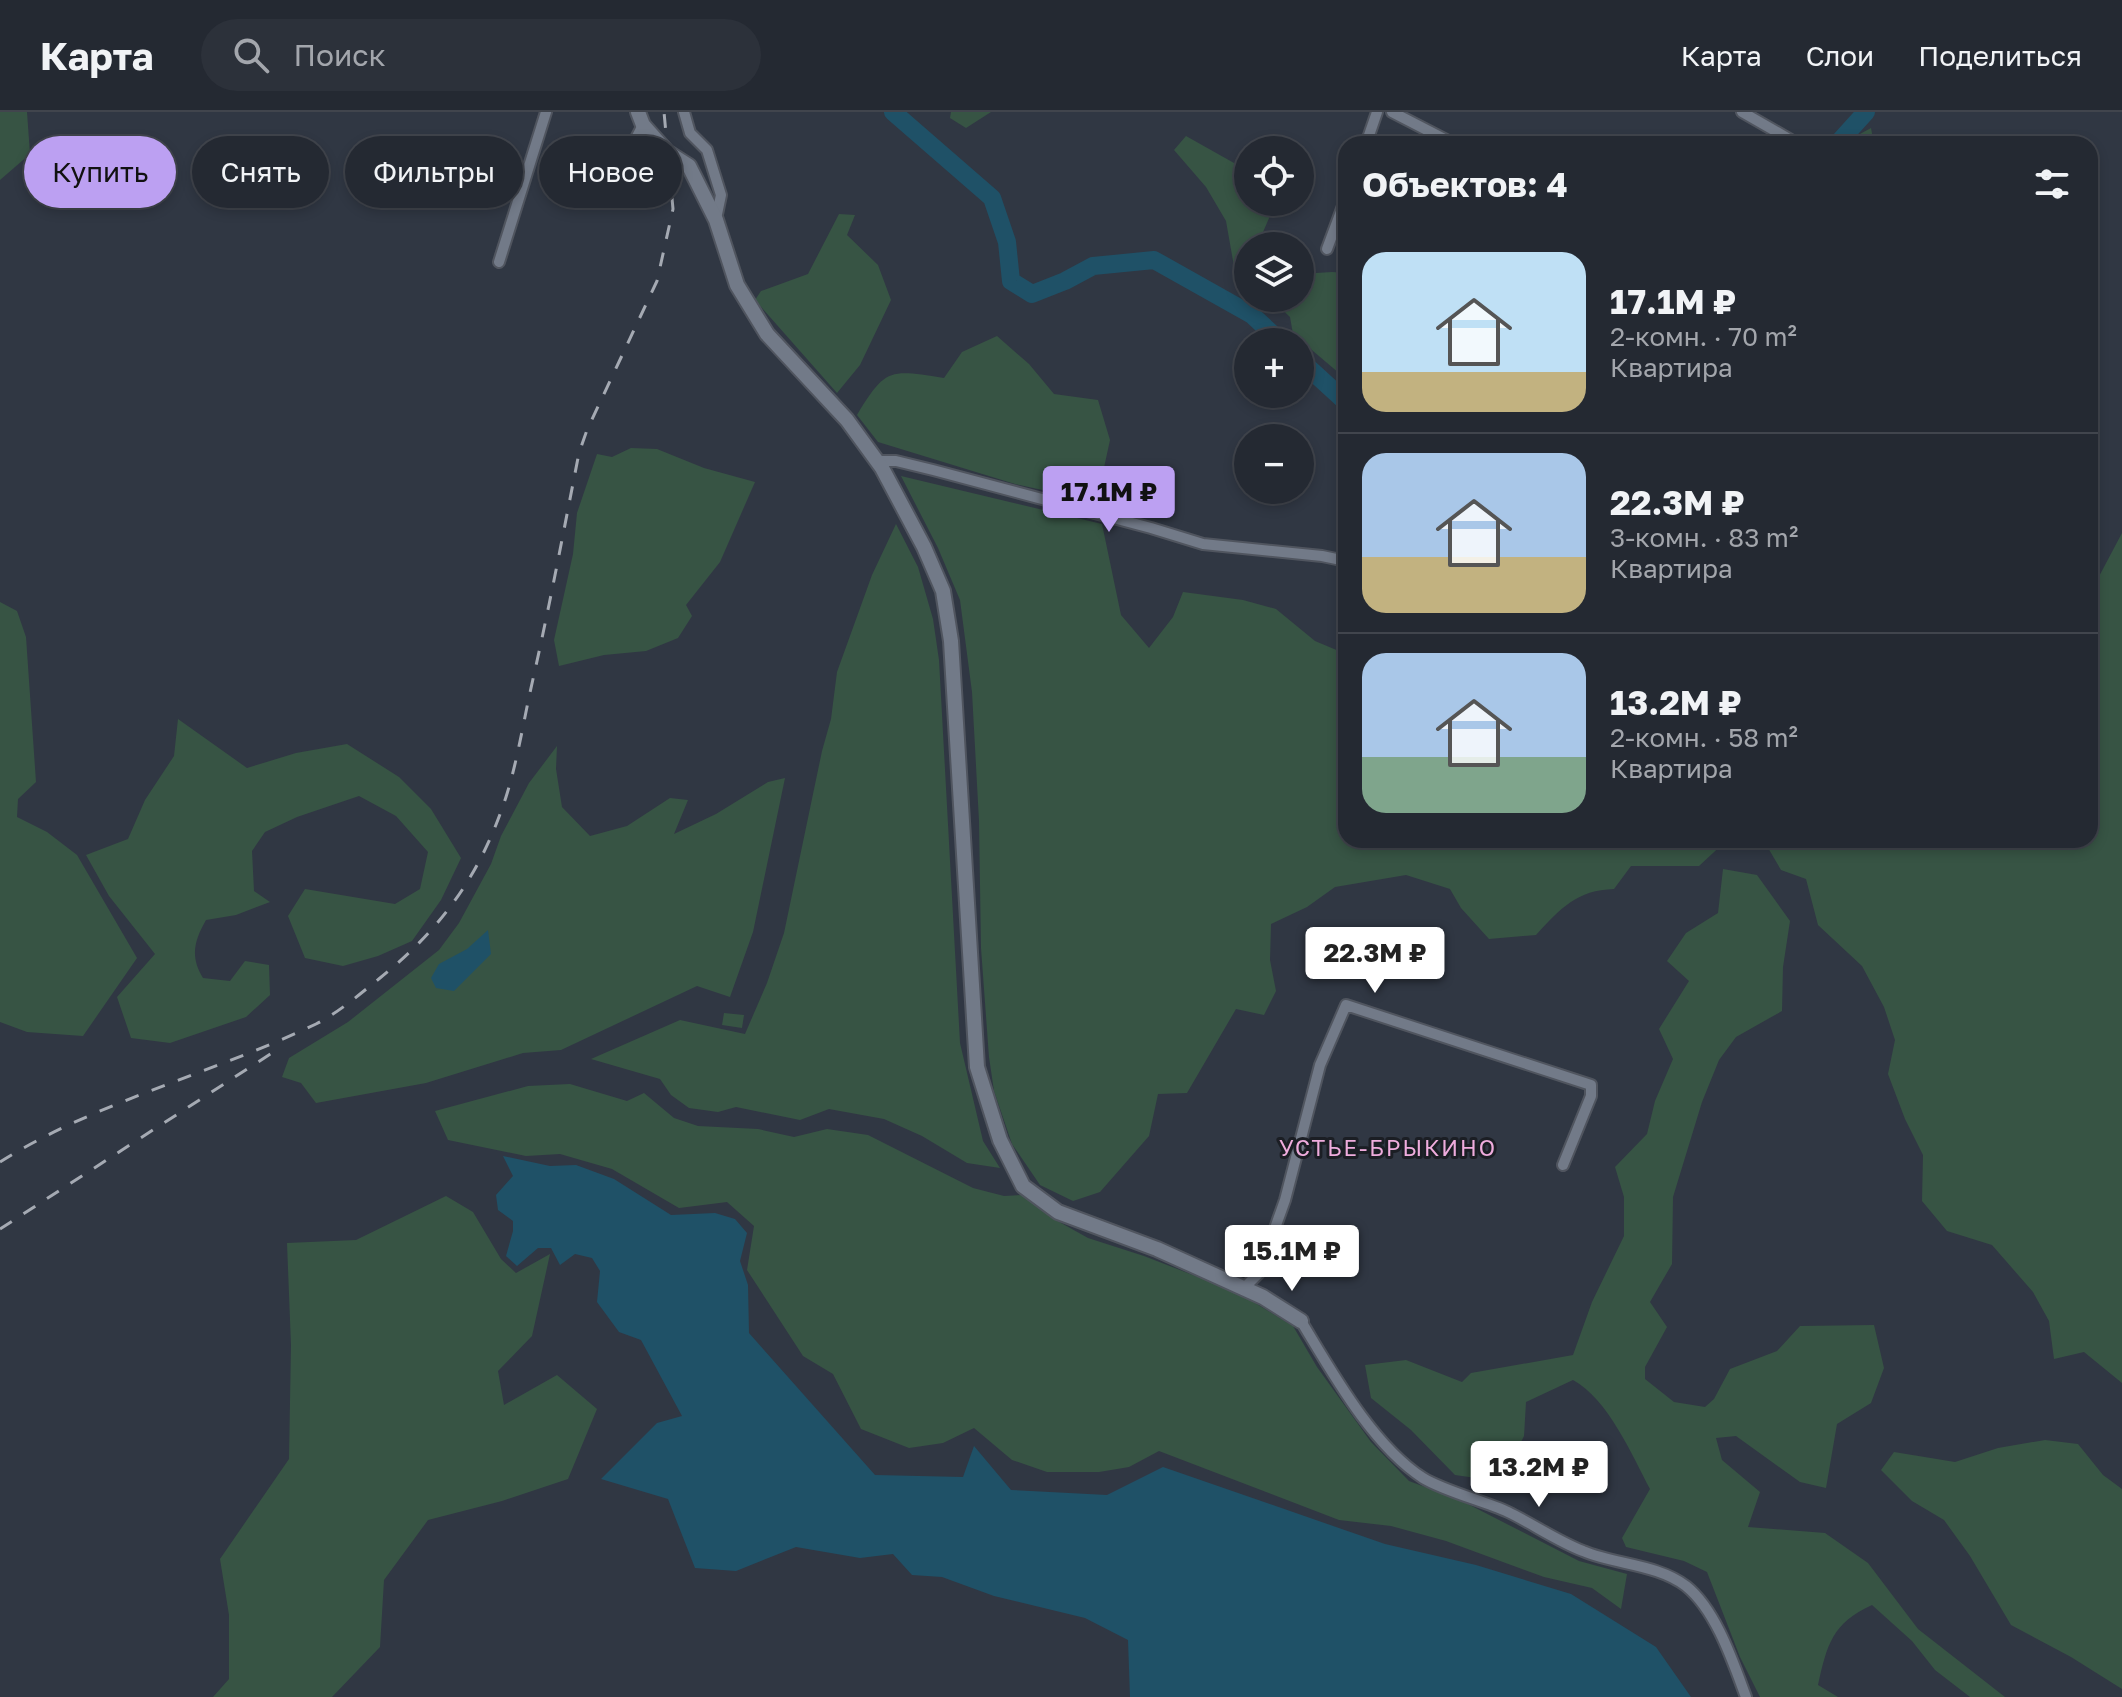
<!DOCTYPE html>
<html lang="ru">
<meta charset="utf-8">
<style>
body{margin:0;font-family:"Golos Text",sans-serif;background:#2c313a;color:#f1f3f6;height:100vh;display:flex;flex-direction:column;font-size:30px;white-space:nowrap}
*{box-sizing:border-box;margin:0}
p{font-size:26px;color:#a3a6ac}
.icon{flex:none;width:44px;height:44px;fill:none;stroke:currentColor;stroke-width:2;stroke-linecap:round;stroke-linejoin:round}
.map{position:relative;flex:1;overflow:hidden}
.details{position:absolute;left:1338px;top:24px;width:760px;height:712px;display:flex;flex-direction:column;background:#242932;border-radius:24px;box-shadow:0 4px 12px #0003,0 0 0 2px #41454d}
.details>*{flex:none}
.hud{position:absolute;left:24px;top:24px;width:760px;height:72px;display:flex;gap:16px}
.tools{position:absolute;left:1234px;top:24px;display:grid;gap:16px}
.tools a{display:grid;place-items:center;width:80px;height:80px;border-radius:50%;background:#242932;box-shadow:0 4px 12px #0003,0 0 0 2px #41454d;font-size:40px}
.price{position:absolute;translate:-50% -68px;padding:0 18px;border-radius:8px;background:#fff;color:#222;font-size:26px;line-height:52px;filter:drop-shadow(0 2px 4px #0008)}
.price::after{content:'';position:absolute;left:50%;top:48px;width:24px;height:18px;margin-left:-12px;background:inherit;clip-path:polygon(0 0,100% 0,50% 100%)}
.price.selected{background:#bca0f2;color:#111}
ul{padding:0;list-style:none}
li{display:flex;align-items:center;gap:24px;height:200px;padding:0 24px}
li+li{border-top:2px solid #41454d}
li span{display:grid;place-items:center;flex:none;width:224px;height:160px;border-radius:24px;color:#555}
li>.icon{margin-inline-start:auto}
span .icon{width:96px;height:96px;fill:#fffc;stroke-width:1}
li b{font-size:34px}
h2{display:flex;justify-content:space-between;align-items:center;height:96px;padding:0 24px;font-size:34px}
.tag{padding:0 28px;border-radius:36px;background:#242932;box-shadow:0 4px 12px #0003,0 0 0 2px #41454d;font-size:28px;line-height:72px}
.tag.selected{background:#bca0f2;color:#111}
header{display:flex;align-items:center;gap:48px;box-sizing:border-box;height:112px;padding:0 40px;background:#242932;border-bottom:2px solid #41454d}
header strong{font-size:38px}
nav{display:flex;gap:44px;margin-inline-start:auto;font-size:28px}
.search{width:560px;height:72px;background:#2c313a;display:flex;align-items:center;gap:20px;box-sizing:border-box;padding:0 28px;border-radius:44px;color:#a3a6ac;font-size:30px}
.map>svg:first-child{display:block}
.green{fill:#375444}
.water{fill:#1f5167}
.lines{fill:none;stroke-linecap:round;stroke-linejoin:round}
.river{stroke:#1f5167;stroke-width:18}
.street-casing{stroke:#50555f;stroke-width:14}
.secondary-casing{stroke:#50555f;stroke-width:18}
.street{stroke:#727a88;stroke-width:10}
.secondary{stroke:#727a88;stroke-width:14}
.rail{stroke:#a5aab3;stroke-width:3;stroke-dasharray:14 14;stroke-linecap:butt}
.labels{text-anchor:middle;stroke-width:6;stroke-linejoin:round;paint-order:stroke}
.neighbourhood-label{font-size:22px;letter-spacing:2px;fill:#efacdd;stroke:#1b1e24}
</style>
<header>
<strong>Карта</strong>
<div class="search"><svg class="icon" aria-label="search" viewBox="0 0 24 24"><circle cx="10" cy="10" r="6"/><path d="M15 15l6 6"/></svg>Поиск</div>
<nav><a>Карта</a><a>Слои</a><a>Поделиться</a></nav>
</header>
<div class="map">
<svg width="2122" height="1585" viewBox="0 0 2122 1585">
<rect width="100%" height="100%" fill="#303743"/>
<!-- green -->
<g class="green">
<polygon points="0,0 27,0 30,42 0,68"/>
<polygon points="951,0 991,0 966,16 950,6"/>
<polygon points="1871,16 1874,32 1847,32 1849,28"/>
<polygon points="1186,24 1234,51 1248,67 1248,90 1267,90 1273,97 1257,134 1248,134 1248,170 1235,160 1226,109 1206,75 1174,38"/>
<polygon points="839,102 855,103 847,123 878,153 891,188 860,253 837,281 755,188 761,179 808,162"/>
<polygon points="1332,160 1346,161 1346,267 1293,222 1290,205 1270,186 1300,186 1300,162"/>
<path d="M997,224L1029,252L1054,282L1098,288L1110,328L1098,383L1093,389L1015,372L878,330L857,303C886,255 890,258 944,266L962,240Z"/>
<polygon points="631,336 657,337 704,356 755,370 720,450 686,493 692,504 678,526 646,539 604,543 559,554 554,528 573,442 577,401 597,342 612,345"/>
<path d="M901,364L1102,412L1121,503L1149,536L1173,505L1183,480L1243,488L1276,497L1315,529L1346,542V728H1727L1699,754H1631L1614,777C1577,778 1561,796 1536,823L1489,827L1461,796L1450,777L1406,763L1335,775L1307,795L1271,812L1270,848L1276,879L1264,903L1236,897L1187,981L1158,982L1149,1024L1100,1080L1073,1089L1040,1073L1012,1032L994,979L989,945L981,836L979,709L972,580L960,488L938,436Z"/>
<polygon points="896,412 918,455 933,507 939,548 960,931 983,1029 1000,1056 967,1051 922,1024 884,1007 829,997 800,1008 736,995 718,1000 689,996 671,983 660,967 591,947 680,908 745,922 767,871 784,821 822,639 831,607 837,560 872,463"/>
<polygon points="2122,421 2122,1271 2084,1240 2054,1247 2049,1209 2033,1180 1992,1133 1947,1119 1922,1089 1923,1043 1905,1007 1888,962 1895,928 1884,895 1862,854 1818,813 1806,767 1781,758 1764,729 2090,728 2090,471 2095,472"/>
<polygon points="0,490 17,499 26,525 36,670 18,687 17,705 47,720 77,743 137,846 83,924 27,920 0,910"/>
<path d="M178,607L247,656L296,641L347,632L399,665L431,697L461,746L441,788L412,829L378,844L343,854L305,846L288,804L305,777L395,792L420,777L428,740L396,704L359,684L297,705L265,720L252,739L254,779L270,790L236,803L206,808C194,829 190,845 203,866L230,869L245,849L269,853L270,883L246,905L170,931L131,926L117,885L155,842L109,784L86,743L128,727L145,688L174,644Z"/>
<polygon points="557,634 556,657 562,695 590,724 627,714 670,686 688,688 674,722 716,702 768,670 785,666 753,820 730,885 697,874 561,938 523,941 426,971 316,991 301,971 282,965 289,946 348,910 439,838 459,811 491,752 501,724 529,671"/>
<path d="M1723,757L1757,763L1790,809L1783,855L1782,899L1736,925L1719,948L1702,990L1673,1085L1672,1152L1650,1190L1667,1215L1645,1255V1267L1674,1290L1705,1295L1714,1287L1730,1257L1777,1239L1800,1214L1874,1213L1884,1256L1871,1291L1837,1312L1826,1376L1800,1370L1736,1324L1716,1326L1722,1348L1760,1380L1748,1415L1825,1421L1868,1451L1918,1517L2005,1585H1970L1935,1558L1912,1529L1872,1493C1832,1511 1827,1533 1818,1573L1838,1585H1760L1740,1545L1707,1460L1684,1449L1626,1435L1622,1426L1650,1377C1632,1343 1608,1287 1573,1268L1526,1290L1524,1324L1515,1342L1501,1357L1483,1367L1455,1363L1411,1318L1371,1286L1365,1253L1406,1248L1462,1270L1471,1261L1573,1243L1592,1190L1624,1124V1085L1615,1055L1647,1022L1655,989L1673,947L1659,917L1689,869L1667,849L1686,821L1718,801Z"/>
<polygon points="724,901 744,903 742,916 722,913"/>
<polygon points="570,972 627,989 644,981 674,1006 698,1014 758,1017 794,1025 827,1017 868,1023 973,1076 1004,1084 1022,1083 1054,1107 1088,1126 1144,1144 1216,1172 1247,1186 1293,1214 1317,1255 1371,1330 1409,1369 1460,1388 1579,1449 1627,1462 1621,1497 1592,1476 1544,1465 1446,1429 1391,1414 1339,1408 1159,1339 1129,1355 1099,1360 1047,1360 1012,1348 974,1316 943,1331 909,1336 861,1317 833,1262 803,1244 747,1158 754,1114 727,1090 679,1096 612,1057 560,1042 526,1044 448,1028 435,999 528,974"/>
<polygon points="446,1084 473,1100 501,1147 516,1161 550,1142 532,1224 498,1259 504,1293 557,1263 597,1297 568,1367 502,1389 428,1408 384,1468 380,1535 332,1585 213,1585 229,1567 229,1503 220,1447 289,1347 291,1233 287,1131 356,1128"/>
<polygon points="2045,1328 2078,1332 2103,1363 2122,1377 2122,1577 2071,1545 2011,1513 1970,1444 1944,1408 1912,1389 1881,1358 1894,1340 1955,1350 1998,1336"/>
</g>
<!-- water -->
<g class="water">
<polygon points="488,818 491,842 454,879 436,876 431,866 439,852 467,837"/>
<polygon points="503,1044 550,1054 576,1053 614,1067 671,1103 715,1101 735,1107 747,1121 740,1149 748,1173 749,1221 875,1363 963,1365 974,1334 1011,1378 1107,1383 1163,1355 1385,1432 1476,1453 1571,1482 1656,1535 1691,1585 1130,1585 1128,1528 1085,1506 994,1484 942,1465 912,1463 893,1442 860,1446 796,1435 736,1459 695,1456 668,1387 601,1367 657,1311 682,1304 641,1228 619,1220 597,1190 600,1159 592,1146 575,1142 560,1153 551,1136 538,1136 517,1154 506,1144 513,1119 513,1109 498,1098 496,1083 513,1064"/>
</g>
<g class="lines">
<!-- river -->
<g class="river">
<polyline points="893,0 992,86 1007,130 1011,169 1032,182 1065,169 1093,154 1154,148 1252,203 1281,230"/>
<polyline points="1837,32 1866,0"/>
<polyline points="1300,248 1346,290"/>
</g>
<defs>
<g id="street">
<polyline points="684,0 690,21 707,38 721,83 716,107"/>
<polyline points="1392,0 1454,32"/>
<polyline points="1742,0 1791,28"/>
<polyline points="1366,32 1377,0"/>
<polyline points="616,64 643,13"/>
<polyline points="1327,137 1346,86"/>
<polyline points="499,150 546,0"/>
<polyline points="877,349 896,349 933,358 1151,416 1203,432 1322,444 1346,449"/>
<polyline points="1244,1176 1259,1161 1285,1088 1320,953 1346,893 1591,973 1591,984 1563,1053"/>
<path d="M1301,1209C1332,1260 1372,1333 1423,1366C1444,1379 1484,1389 1508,1400C1533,1412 1557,1429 1583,1439C1616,1453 1657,1452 1686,1474C1716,1498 1733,1550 1746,1585"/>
</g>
<polyline id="secondary" points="638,0 643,13 667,40 689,54 716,108 737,173 767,222 847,308 882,356 924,435 943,479 951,529 977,955 1000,1028 1023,1074 1058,1100 1157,1137 1263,1185 1301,1209"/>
</defs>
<!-- street casing -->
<use href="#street" class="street-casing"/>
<!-- secondary casing -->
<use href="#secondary" class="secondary-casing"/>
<!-- street -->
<use href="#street" class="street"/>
<!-- secondary -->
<use href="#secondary" class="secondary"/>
<!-- rail -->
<g class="rail">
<path d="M0,1050C95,990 214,961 316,912C338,901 360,882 380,866C442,816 481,762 506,685C518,647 524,606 533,567C550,492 564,417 579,341L587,318L657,169L673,97L664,0"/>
<polyline points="0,1117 275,939"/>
</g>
</g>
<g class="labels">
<!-- neighbourhood labels -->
<g class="neighbourhood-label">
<text x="1388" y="1044">УСТЬЕ-БРЫКИНО</text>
</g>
</g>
</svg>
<div class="tools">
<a><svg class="icon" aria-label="locate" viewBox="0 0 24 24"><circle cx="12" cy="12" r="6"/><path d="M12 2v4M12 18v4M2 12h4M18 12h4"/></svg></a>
<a><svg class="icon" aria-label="layers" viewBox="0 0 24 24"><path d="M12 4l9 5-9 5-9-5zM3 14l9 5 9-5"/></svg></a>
<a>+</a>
<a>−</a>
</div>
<b class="price selected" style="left:1109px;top:422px">17.1M ₽</b>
<b class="price" style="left:1375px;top:883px">22.3M ₽</b>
<b class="price" style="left:1292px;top:1181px">15.1M ₽</b>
<b class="price" style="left:1539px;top:1397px">13.2M ₽</b>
<div class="hud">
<a class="tag selected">Купить</a>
<a class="tag">Снять</a>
<a class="tag">Фильтры</a>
<a class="tag">Новое</a>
</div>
<section class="details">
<h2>Объектов: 4<svg class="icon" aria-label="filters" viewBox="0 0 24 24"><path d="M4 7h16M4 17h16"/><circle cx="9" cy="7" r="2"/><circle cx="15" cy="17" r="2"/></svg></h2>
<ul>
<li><span style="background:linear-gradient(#bfe0f5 75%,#c2b280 0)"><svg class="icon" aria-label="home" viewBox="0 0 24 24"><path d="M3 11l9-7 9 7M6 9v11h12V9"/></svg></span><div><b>17.1M ₽</b><p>2-комн. · 70 m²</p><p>Квартира</p></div></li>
<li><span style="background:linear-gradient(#a9c7e8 65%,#c2b280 0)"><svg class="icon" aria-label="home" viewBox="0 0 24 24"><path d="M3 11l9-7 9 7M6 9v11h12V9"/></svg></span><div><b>22.3M ₽</b><p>3-комн. · 83 m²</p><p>Квартира</p></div></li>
<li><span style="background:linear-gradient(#a9c7e8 65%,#7fa58c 0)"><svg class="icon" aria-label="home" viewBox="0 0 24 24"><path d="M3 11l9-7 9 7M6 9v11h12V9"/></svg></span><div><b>13.2M ₽</b><p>2-комн. · 58 m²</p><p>Квартира</p></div></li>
</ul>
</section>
</div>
